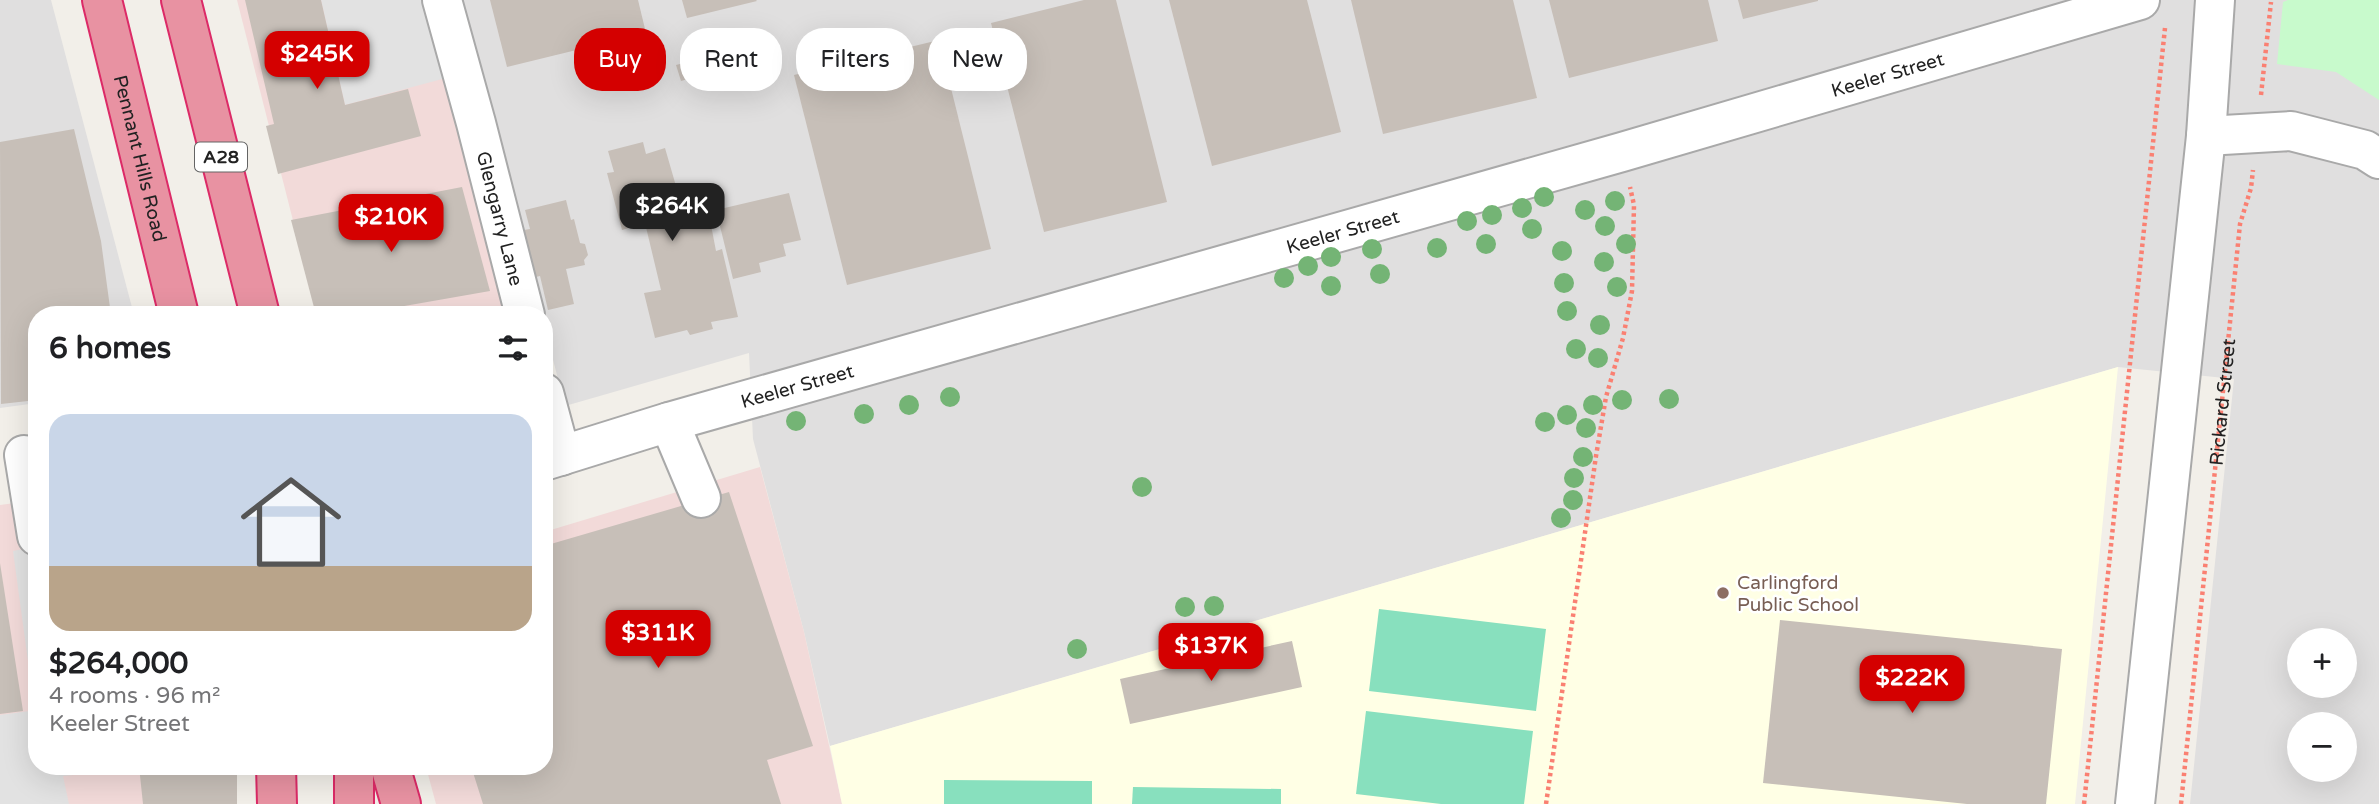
<!DOCTYPE html>
<meta charset="utf-8">
<style>
body{margin:0;font-family:"Varela Round",sans-serif;background:#f6f6f6;color:#202124;height:100vh;display:flex;flex-direction:column;font-size:26px;white-space:nowrap}
*{box-sizing:border-box;margin:0}
p{font-size:23px;color:#757577}
.icon{flex:none;width:38px;height:38px;fill:none;stroke:currentColor;stroke-width:2;stroke-linecap:round;stroke-linejoin:round}
.map{position:relative;flex:1;overflow:hidden}
.drawer{position:absolute;left:28px;top:306px;width:525px;height:469px;display:flex;flex-direction:column;background:#fff;border-radius:28px;box-shadow:0 7px 28px #0002}
.drawer>*{flex:none}
.hud{position:absolute;left:574px;top:28px;width:665px;height:63px;display:flex;gap:14px}
.buttons{position:absolute;left:2287px;top:628px;display:grid;gap:14px}
.buttons a{display:grid;place-items:center;width:70px;height:70px;border-radius:50%;background:#fff;box-shadow:0 7px 28px #0002;font-size:35px}
.price{position:absolute;translate:-50% -60px;padding:0 16px;border-radius:14px;background:#d40000;color:#fff;font-size:23px;line-height:46px;filter:drop-shadow(0 2px 4px #0008)}
.price::after{content:'';position:absolute;left:50%;top:42px;width:21px;height:16px;margin-left:-10px;background:inherit;clip-path:polygon(0 0,100% 0,50% 100%)}
.price.current{background:#222;color:#fff}
ul{padding:0;list-style:none}
li{display:grid;align-content:center;gap:14px;height:371px;padding:0 21px}
li+li{border-top:2px solid #e0e0e0}
li span{display:grid;place-items:center;height:217px;border-radius:21px;color:#555}
li>.icon{margin-inline-start:auto}
span .icon{width:126px;height:126px;fill:#fffc;stroke-width:1}
li b{font-size:30px}
h2{display:flex;justify-content:space-between;align-items:center;height:84px;padding:0 21px;font-size:30px}
.pill{padding:0 24px;border-radius:28px;background:#fff;box-shadow:0 7px 28px #0002;font-size:24px;line-height:63px}
.pill.current{background:#d40000;color:#fff}
.map>svg:first-child{display:block}
.residential{fill:#e0dfdf;fill-rule:evenodd}
.commercial{fill:#f2dad9}
.education{fill:#ffffe5}
.park{fill:#c8facc}
.pitch{fill:#88e0be}
.parking{fill:#e2e2e2}
.building{fill:#c7bfb8}
.lines{fill:none;stroke-linecap:round;stroke-linejoin:round}
.minor-casing{stroke:#a9a9a9;stroke-width:42}
.highway-casing{stroke:#dc2a67;stroke-width:42}
.path{stroke:#fa8072;stroke-width:4.5;stroke-dasharray:3.5 3.5;stroke-linecap:butt}
.minor{stroke:#fff;stroke-width:38}
.highway{stroke:#e892a2;stroke-width:38}
.tree{fill:#74b475}
.education-dot{fill:#8d6e63;stroke:#fff;stroke-width:2.5}
.labels{text-anchor:middle;stroke-width:5;stroke-linejoin:round;paint-order:stroke}
.shield{fill:#fff;stroke:#646464;stroke-width:2}
.shield-label{font-size:18px;font-weight:bold;fill:#222}
.street-label{font-size:19px;fill:#222;stroke:#fff}
.education-label{font-size:19px;fill:#785e54;stroke:#fff;text-anchor:start}
</style>
<div class="map">
<svg width="2379" height="804" viewBox="0 0 2379 804">
<rect width="100%" height="100%" fill="#f2efe9"/>
<!-- residential -->
<g class="residential">
<polygon points="0,0 51,0 134,315 37,315 37,403 0,408"/>
<path d="M461,0H2379V804H2190L2234,379L2118,367L830,746L804,632L753,439L749,353L565,406L544,325V315H542ZM2300,640H2345V686H2300ZM2300,724H2345V770H2300Z"/>
</g>
<!-- commercial -->
<g class="commercial">
<polygon points="237,0 461,0 508,315 317,315"/>
<polygon points="760,467 804,632 842,804 436,804 426,767 544,766 544,532"/>
<polygon points="37,500 37,766 222,767 226,804 0,804 0,505"/>
</g>
<!-- education -->
<polygon class="education" points="2118,367 2075,804 842,804 830,746"/>
<!-- park -->
<polygon class="park" points="2288,0 2379,0 2379,100 2336,72 2277,64 2283,2"/>
<!-- pitch -->
<g class="pitch">
<polygon points="1379,609 1546,629 1536,711 1369,691"/>
<polygon points="1366,711 1533,731 1524,804 1441,804 1356,794"/>
<polygon points="944,780 1092,781 1092,804 944,804"/>
<polygon points="1133,787 1281,789 1281,804 1132,804"/>
</g>
<!-- parking -->
<g class="parking">
<polygon points="321,0 425,0 446,78 345,105"/>
<polygon points="37,515 37,698 33,698 13,551 23,549"/>
<polygon points="37,710 37,766 104,767 104,772 63,776 69,804 0,804 0,715"/>
</g>
<!-- building -->
<g class="building">
<polygon points="245,0 321,0 345,105 408,89 421,136 278,174 266,126 274,124"/>
<polygon points="490,0 638,0 646,33 507,67"/>
<polygon points="682,0 756,0 757,1 687,18"/>
<polygon points="1084,0 1116,0 1167,202 1044,232 991,23"/>
<polygon points="1169,0 1307,0 1341,132 1212,166"/>
<polygon points="1351,0 1513,0 1537,98 1383,134"/>
<polygon points="1549,0 1708,0 1718,41 1569,78"/>
<polygon points="1738,0 1818,0 1818,1 1743,19"/>
<polygon points="939,40 991,249 847,285 794,75"/>
<polygon points="707,57 713,67 709,73 681,81 676,65"/>
<polygon points="74,129 101,241 111,315 37,315 37,400 1,404 0,142"/>
<polygon points="643,142 646,154 665,148 678,193 695,188 706,227 711,225 716,251 722,249 738,317 711,322 713,329 690,335 687,330 655,338 644,293 661,290 645,223 622,230 607,173 614,172 608,151"/>
<polygon points="462,187 490,291 353,315 316,315 291,220"/>
<polygon points="789,193 801,240 783,244 786,256 759,263 761,272 733,279 716,210"/>
<polygon points="566,200 571,220 574,219 580,243 585,244 588,255 584,260 585,265 566,269 574,304 548,310 540,276 536,277 524,230 530,229 525,210"/>
<polygon points="729,492 813,746 767,760 781,804 483,804 471,766 544,766 544,546"/>
<polygon points="0,563 23,711 0,714"/>
<polygon points="1780,620 2062,649 2046,804 1967,804 1763,783"/>
<polygon points="1292,641 1302,687 1130,724 1120,679"/>
<polygon points="139,766 237,766 237,804 143,804"/>
</g>
<g class="lines">
<defs>
<g id="minor">
<path id="s2" d="M442,0L476,123L525,315"/>
<polyline points="2206,136 2291,131 2365,150 2379,159"/>
<polyline points="544,393 561,456"/>
<polyline points="669,422 701,498"/>
<polyline points="24,455 37,536"/>
<path id="s3" d="M544,461L669,422L1622,152L2140,0"/>
<polyline points="2135,804 2206,136 2215,0"/>
</g>
<g id="highway">
<path id="s4" d="M102,0L179,315"/>
<polyline points="181,0 260,315"/>
<polyline points="276,766 277,804"/>
<polyline points="354,766 354,804"/>
<polyline points="390,766 401,804"/>
</g>
</defs>
<!-- minor casing -->
<use href="#minor" class="minor-casing"/>
<!-- highway casing -->
<use href="#highway" class="highway-casing"/>
<!-- path -->
<g class="path">
<polyline points="2261,95 2271,2"/>
<polyline points="1546,804 1596,456 1606,397 1623,338 1632,291 1634,205 1630,187"/>
<polyline points="2084,804 2165,28"/>
<path id="s1" d="M2181,804L2240,224L2251,188L2253,170"/>
</g>
<!-- minor -->
<use href="#minor" class="minor"/>
<!-- highway -->
<use href="#highway" class="highway"/>
</g>
<!-- trees -->
<g class="tree">
<circle cx="1544" cy="197" r="10"/>
<circle cx="1615" cy="201" r="10"/>
<circle cx="1522" cy="208" r="10"/>
<circle cx="1585" cy="210" r="10"/>
<circle cx="1492" cy="215" r="10"/>
<circle cx="1467" cy="221" r="10"/>
<circle cx="1605" cy="226" r="10"/>
<circle cx="1532" cy="229" r="10"/>
<circle cx="1486" cy="244" r="10"/>
<circle cx="1626" cy="244" r="10"/>
<circle cx="1437" cy="248" r="10"/>
<circle cx="1372" cy="249" r="10"/>
<circle cx="1562" cy="251" r="10"/>
<circle cx="1331" cy="257" r="10"/>
<circle cx="1604" cy="262" r="10"/>
<circle cx="1308" cy="266" r="10"/>
<circle cx="1380" cy="274" r="10"/>
<circle cx="1284" cy="278" r="10"/>
<circle cx="1564" cy="283" r="10"/>
<circle cx="1331" cy="286" r="10"/>
<circle cx="1617" cy="287" r="10"/>
<circle cx="1567" cy="311" r="10"/>
<circle cx="1600" cy="325" r="10"/>
<circle cx="1576" cy="349" r="10"/>
<circle cx="1598" cy="358" r="10"/>
<circle cx="950" cy="397" r="10"/>
<circle cx="1669" cy="399" r="10"/>
<circle cx="1622" cy="400" r="10"/>
<circle cx="909" cy="405" r="10"/>
<circle cx="1593" cy="405" r="10"/>
<circle cx="864" cy="414" r="10"/>
<circle cx="1567" cy="415" r="10"/>
<circle cx="796" cy="421" r="10"/>
<circle cx="1545" cy="422" r="10"/>
<circle cx="1586" cy="428" r="10"/>
<circle cx="1583" cy="457" r="10"/>
<circle cx="1574" cy="478" r="10"/>
<circle cx="1142" cy="487" r="10"/>
<circle cx="1573" cy="500" r="10"/>
<circle cx="1561" cy="518" r="10"/>
<circle cx="1214" cy="606" r="10"/>
<circle cx="1185" cy="607" r="10"/>
<circle cx="1077" cy="649" r="10"/>
</g>
<!-- markers -->
<circle class="education-dot" cx="1723" cy="593" r="7"/>
<g class="labels">
<!-- shield labels -->
<rect class="shield" x="195" y="142.5" width="52" height="29" rx="5"/>
<g class="shield-label">
<text x="221" y="163">A28</text>
</g>
<!-- street labels -->
<g class="street-label">
<text dy="7" stroke="none"><textPath href="#s3" startOffset="1398">Keeler Street</textPath></text>
<text dy="7" stroke="none"><textPath href="#s4" startOffset="163">Pennant Hills Road</textPath></text>
<text dy="7" stroke="none"><textPath href="#s2" startOffset="226">Glengarry Lane</textPath></text>
<text dy="7" stroke="none"><textPath href="#s3" startOffset="831">Keeler Street</textPath></text>
<text dy="7" stroke="none"><textPath href="#s3" startOffset="264">Keeler Street</textPath></text>
<text dy="7" stroke="none"><textPath href="#s1" startOffset="404">Rickard Street</textPath></text>
</g>
<!-- education labels -->
<g class="education-label">
<text x="1737" y="589">Carlingford<tspan x="1737" dy="22">Public School</tspan></text>
</g>
</g>
</svg>
<div class="buttons">
<a>+</a>
<a>−</a>
</div>
<b class="price" style="left:317px;top:91px">$245K</b>
<b class="price current" style="left:672px;top:243px">$264K</b>
<b class="price" style="left:391px;top:254px">$210K</b>
<b class="price" style="left:658px;top:670px">$311K</b>
<b class="price" style="left:1211px;top:683px">$137K</b>
<b class="price" style="left:1912px;top:715px">$222K</b>
<div class="hud">
<a class="pill current">Buy</a>
<a class="pill">Rent</a>
<a class="pill">Filters</a>
<a class="pill">New</a>
</div>
<section class="drawer">
<h2>6 homes<svg class="icon" aria-label="filters" viewBox="0 0 24 24"><path d="M4 7h16M4 17h16"/><circle cx="9" cy="7" r="2"/><circle cx="15" cy="17" r="2"/></svg></h2>
<ul>
<li><span style="background:linear-gradient(#c9d6e8 70%,#b9a48a 0)"><svg class="icon" aria-label="home" viewBox="0 0 24 24"><path d="M3 11l9-7 9 7M6 9v11h12V9"/></svg></span><div><b>$264,000</b><p>4 rooms · 96 m²</p><p>Keeler Street</p></div></li>
</ul>
</section>
</div>
